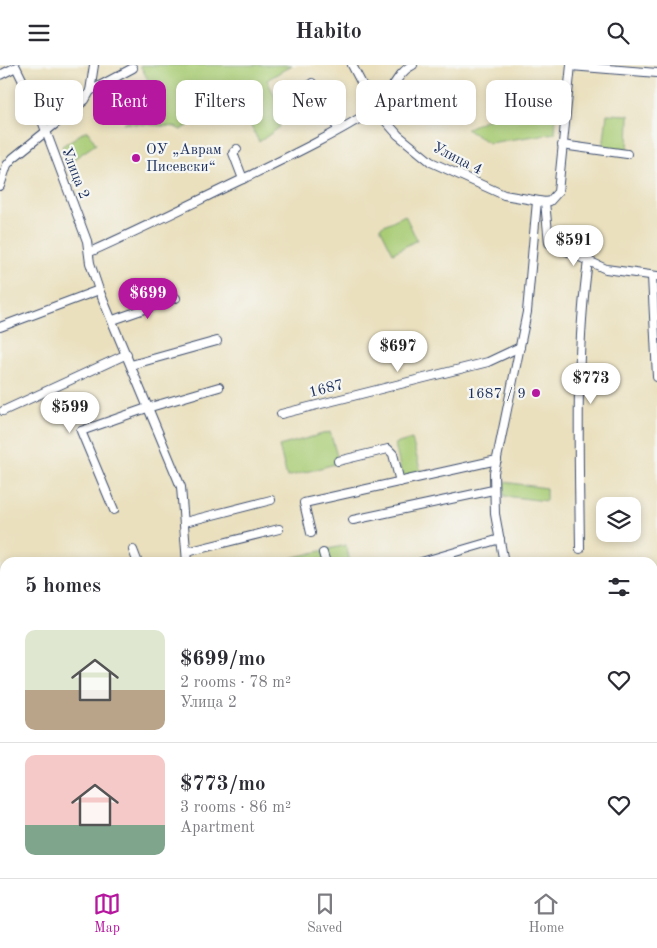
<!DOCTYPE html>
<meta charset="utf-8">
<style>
body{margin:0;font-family:"Old Standard TT",serif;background:#f7f7f7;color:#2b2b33;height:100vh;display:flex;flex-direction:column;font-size:19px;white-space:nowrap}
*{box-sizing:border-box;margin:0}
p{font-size:16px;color:#7c7c81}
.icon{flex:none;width:28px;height:28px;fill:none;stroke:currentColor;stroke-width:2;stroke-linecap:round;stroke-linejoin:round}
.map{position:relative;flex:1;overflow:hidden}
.panel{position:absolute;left:0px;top:492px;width:658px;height:321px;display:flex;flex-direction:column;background:#fff;border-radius:15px 15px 0 0;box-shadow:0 2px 8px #0003}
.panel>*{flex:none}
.hud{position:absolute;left:15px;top:15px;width:628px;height:45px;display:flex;gap:10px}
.tools{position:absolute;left:596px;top:432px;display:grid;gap:10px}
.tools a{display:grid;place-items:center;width:45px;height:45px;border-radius:10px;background:#fff;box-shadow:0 2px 8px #0003;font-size:25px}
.price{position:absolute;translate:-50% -42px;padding:0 11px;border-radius:18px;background:#fff;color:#222;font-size:16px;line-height:32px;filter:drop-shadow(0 1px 2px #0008)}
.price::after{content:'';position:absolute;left:50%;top:30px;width:15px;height:11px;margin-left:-8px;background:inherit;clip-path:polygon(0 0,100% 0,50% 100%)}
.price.selected{background:#b5179e;color:#fff}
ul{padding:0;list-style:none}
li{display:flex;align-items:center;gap:15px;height:125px;padding:0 25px}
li+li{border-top:1px solid #e1e1e2}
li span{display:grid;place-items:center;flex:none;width:140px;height:100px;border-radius:10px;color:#555}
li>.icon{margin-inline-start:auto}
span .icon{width:60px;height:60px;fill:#fffc;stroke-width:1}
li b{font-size:21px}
h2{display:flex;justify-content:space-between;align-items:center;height:60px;padding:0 25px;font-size:21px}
.chip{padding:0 18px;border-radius:10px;background:#fff;box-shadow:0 2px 8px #0003;font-size:18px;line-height:45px}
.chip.selected{background:#b5179e;color:#fff}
header{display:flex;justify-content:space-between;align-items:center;height:65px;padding:0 25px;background:#fff;font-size:22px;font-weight:700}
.menu{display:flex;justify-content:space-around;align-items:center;height:70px;border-top:1px solid #e1e1e2;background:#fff;font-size:14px;color:#7c7c81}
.menu a{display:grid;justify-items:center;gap:2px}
.menu .selected{color:#b5179e}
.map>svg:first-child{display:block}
.green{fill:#a9cc75;stroke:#627e6a}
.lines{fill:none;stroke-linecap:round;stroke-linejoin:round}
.minor-casing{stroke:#3a4a6c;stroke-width:10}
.minor{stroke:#fff;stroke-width:8}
.poi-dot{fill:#b5179e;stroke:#f6f6f2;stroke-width:2}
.labels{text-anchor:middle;stroke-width:4.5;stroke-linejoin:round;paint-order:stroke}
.poi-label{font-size:15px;fill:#1b2f5e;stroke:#f6f6f2;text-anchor:start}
.street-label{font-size:15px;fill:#1b2f5e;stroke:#f6f6f2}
</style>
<header><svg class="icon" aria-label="menu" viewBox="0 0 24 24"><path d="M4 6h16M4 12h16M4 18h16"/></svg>Habito<svg class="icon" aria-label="search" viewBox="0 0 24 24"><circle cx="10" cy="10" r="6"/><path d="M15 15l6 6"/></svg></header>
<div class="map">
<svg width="657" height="813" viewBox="0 0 657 813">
<rect width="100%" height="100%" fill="#f6f6f2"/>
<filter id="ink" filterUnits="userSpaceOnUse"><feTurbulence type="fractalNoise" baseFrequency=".02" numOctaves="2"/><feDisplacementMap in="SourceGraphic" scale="10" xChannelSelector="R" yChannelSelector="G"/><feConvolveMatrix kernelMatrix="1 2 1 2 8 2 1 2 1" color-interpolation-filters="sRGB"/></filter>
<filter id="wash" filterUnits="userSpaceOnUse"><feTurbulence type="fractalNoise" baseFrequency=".0096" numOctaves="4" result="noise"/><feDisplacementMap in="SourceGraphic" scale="20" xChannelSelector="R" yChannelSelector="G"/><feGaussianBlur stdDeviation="1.12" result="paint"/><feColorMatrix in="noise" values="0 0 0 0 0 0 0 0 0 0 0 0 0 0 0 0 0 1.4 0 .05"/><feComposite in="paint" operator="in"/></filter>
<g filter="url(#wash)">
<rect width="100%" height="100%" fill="#eae0be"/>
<!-- green -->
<g class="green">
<polygon points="140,0 292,0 267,15 282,46 275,51 280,62 259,77 237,34 181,65 175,62 124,58 162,41"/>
<polygon points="558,20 555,68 489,78 466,64"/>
<polygon points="607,49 629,50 628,88 603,84"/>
<polygon points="87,65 96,79 71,96 62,81"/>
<polygon points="405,150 417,175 393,188 380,162"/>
<polygon points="330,367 339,398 287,412 279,381"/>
<polygon points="412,374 421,408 402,412 395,379"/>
<polygon points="504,417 546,423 546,436 504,431"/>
<polygon points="346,480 350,497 292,497 291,493"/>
</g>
</g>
<g filter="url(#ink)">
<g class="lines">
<defs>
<g id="minor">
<polyline points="352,0 375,44 398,70 431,97 504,130 545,137 550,136 558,127 571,0"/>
<polyline points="571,1 657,8"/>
<polyline points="0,10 16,2 41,53 87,176 90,198 99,225 181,422 187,498"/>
<polyline points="312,18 338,64"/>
<polyline points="90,26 133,3"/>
<polyline points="562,80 627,89"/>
<polyline points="237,84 233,88 243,114"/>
<polyline points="0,121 7,100 13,93 85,35 90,26 94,0"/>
<polyline points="545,137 549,178 606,204 657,211"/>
<path d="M90,187C142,164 193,138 245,113C288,92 332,71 373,45C390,34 395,8 413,0"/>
<polyline points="652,211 657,312"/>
<polyline points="113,255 176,233"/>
<polyline points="0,262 99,225"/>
<polyline points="131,300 217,276"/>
<polyline points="3,346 127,289"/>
<polyline points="281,349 488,297 520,282"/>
<polyline points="338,396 388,384 393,389 400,417"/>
<polyline points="114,445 81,366 147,343 219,322"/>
<polyline points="353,455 493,425"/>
<polyline points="185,457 271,435"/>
<polyline points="311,468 304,438 497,395"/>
<path d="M580,484C579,388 575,291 588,196"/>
<polyline points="133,485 138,498"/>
<polyline points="187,487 279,464"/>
<polyline points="323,488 326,498"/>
<polyline points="78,496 78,498"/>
<polyline points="418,498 500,474"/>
<polyline points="504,498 495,449 494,408 527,247 537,136"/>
<polyline points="0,584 5,583"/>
</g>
</defs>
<!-- minor casing -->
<use href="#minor" class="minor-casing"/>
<!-- minor -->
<use href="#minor" class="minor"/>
</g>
</g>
<!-- markers -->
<g class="poi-dot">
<circle cx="136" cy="93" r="5"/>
<circle cx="536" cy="328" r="5"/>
</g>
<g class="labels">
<!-- poi labels -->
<g class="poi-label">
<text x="146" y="89">ОУ „Аврам<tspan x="146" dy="17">Писевски“</tspan></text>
<text x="526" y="333" text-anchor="end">1687 / 9</text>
</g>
<!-- street labels -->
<g class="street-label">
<text transform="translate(458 93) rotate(27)" y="5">Улица 4</text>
<text transform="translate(76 108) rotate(69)" y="5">Улица 2</text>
<text transform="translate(326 323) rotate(-14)" y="5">1687</text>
</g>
</g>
</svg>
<div class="tools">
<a><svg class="icon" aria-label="layers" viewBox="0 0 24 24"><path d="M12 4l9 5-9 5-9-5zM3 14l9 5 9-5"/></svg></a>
</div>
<b class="price" style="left:574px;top:202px">$591</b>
<b class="price selected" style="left:148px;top:255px">$699</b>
<b class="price" style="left:398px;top:308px">$697</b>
<b class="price" style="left:591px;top:340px">$773</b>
<b class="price" style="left:70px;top:369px">$599</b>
<div class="hud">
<a class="chip">Buy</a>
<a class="chip selected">Rent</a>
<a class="chip">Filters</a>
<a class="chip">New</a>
<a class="chip">Apartment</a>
<a class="chip">House</a>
</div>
<section class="panel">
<h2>5 homes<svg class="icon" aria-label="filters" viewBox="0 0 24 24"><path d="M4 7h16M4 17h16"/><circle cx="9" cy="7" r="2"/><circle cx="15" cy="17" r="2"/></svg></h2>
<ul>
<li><span style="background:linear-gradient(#dfe7d0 60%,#b9a48a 0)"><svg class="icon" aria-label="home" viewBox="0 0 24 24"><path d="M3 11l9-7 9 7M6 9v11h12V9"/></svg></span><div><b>$699/mo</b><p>2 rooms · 78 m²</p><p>Улица 2</p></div><svg class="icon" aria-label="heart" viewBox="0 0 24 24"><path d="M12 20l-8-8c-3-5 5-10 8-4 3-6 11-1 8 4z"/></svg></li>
<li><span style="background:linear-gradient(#f6c9c9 70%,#7fa58c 0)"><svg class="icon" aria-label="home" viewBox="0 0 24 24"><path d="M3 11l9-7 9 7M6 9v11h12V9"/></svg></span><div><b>$773/mo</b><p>3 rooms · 86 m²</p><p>Apartment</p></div><svg class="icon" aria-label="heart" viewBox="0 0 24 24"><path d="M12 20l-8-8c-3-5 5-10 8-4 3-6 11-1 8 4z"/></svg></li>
</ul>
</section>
</div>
<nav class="menu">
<a class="selected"><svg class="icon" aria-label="map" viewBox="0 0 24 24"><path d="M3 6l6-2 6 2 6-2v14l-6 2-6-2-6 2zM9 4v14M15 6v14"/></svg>Map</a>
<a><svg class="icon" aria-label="saved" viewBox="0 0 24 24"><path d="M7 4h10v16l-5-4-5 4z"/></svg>Saved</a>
<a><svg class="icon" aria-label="home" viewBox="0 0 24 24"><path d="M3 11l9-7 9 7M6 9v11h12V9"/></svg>Home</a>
</nav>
